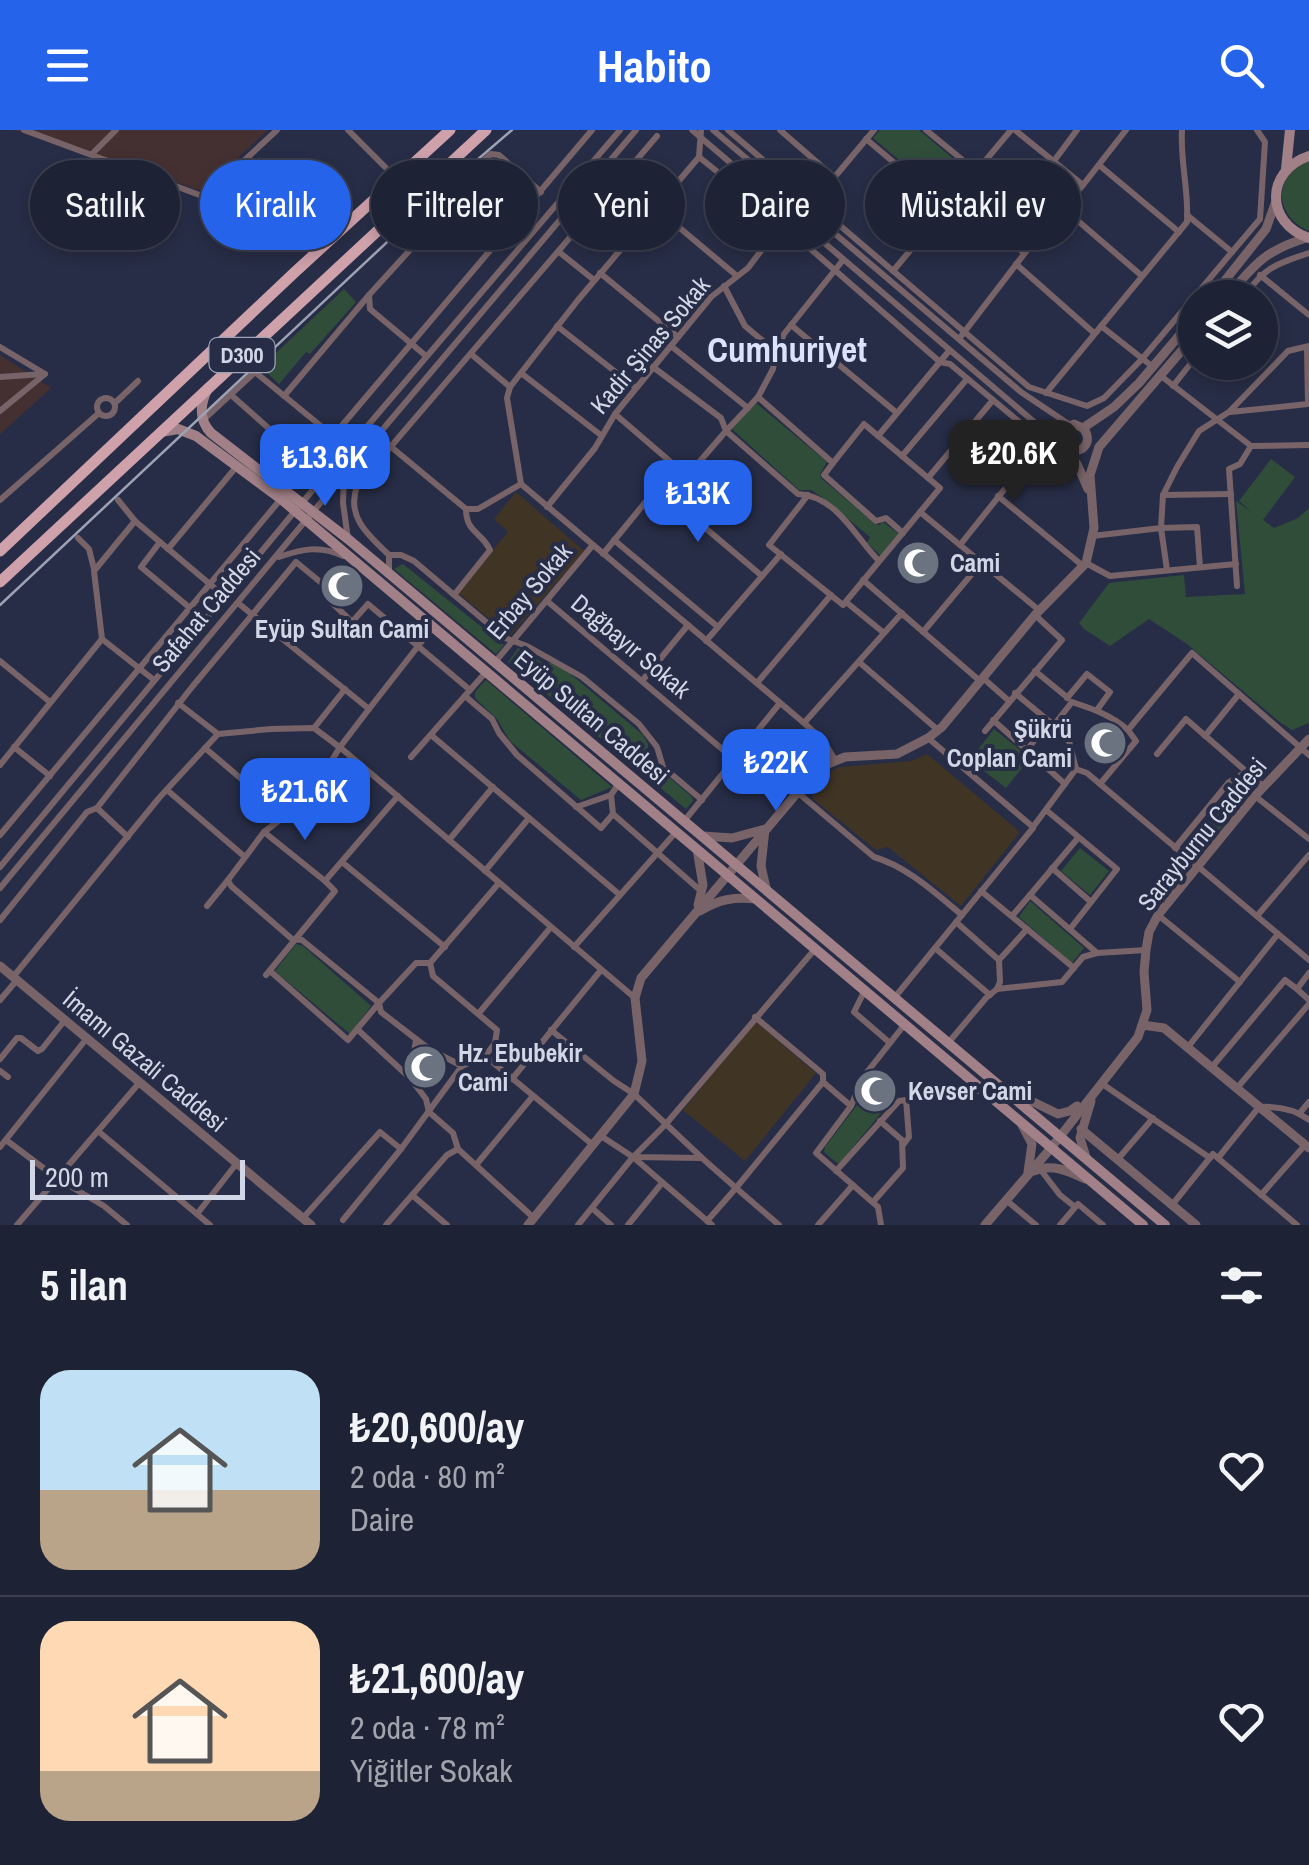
<!DOCTYPE html>
<html lang="tr">
<meta charset="utf-8">
<style>
body{margin:0;font-family:"Archivo Narrow",sans-serif;background:#2a2f40;color:#f1f3f6;height:100vh;display:flex;flex-direction:column;font-size:38px;white-space:nowrap}
*{box-sizing:border-box;margin:0}
p{font-size:32px;color:#a0a4ac}
.icon{flex:none;width:55px;height:55px;fill:none;stroke:currentColor;stroke-width:2;stroke-linecap:round;stroke-linejoin:round}
.map{position:relative;height:1095px;overflow:hidden}
.panel{display:flex;flex-direction:column;background:#1d2234;flex:1}
.panel>*{flex:none}
.hud{position:absolute;left:30px;top:30px;width:1250px;height:90px;display:flex;gap:20px}
.buttons{position:absolute;left:1178px;top:150px;display:grid;gap:20px}
.buttons a{display:grid;place-items:center;width:100px;height:100px;border-radius:50%;background:#1d2234;box-shadow:0 5px 15px #0003,0 0 0 2px #3b3f4f;font-size:50px}
.scale{position:absolute;left:30px;bottom:25px;width:215px;box-sizing:border-box;padding-left:10px;border:5px solid #d2d7e7;border-top:0;font-size:28px;line-height:35px;white-space:nowrap;color:#d2d7e7;-webkit-text-stroke:8px #272d46;paint-order:stroke}
.price{position:absolute;translate:-50% -85px;padding:0 22px;border-radius:20px;background:#2563eb;color:#fff;font-size:32px;line-height:65px;filter:drop-shadow(0 2px 5px #0008)}
.price::after{content:'';position:absolute;left:50%;top:60px;width:30px;height:22px;margin-left:-15px;background:inherit;clip-path:polygon(0 0,100% 0,50% 100%)}
.price.current{background:#222;color:#fff}
ul{padding:0;list-style:none}
li{display:flex;align-items:center;gap:30px;height:250px;padding:0 40px}
li+li{border-top:2px solid #3b3f4f}
li span{display:grid;place-items:center;flex:none;width:280px;height:200px;border-radius:30px;color:#555}
li>.icon{margin-inline-start:auto}
span .icon{width:120px;height:120px;fill:#fffc;stroke-width:1}
li b{font-size:42px}
h2{display:flex;justify-content:space-between;align-items:center;height:120px;padding:0 40px;font-size:42px}
.chip{padding:0 35px;border-radius:45px;background:#1d2234;box-shadow:0 5px 15px #0003,0 0 0 2px #3b3f4f;font-size:35px;line-height:90px}
.chip.current{background:#2563eb;color:#fff}
header{display:flex;justify-content:space-between;align-items:center;height:130px;padding:0 40px;background:#2563eb;color:#fff;font-size:45px;font-weight:700}
.map>svg:first-child{display:block}
.industrial{fill:#453031}
.education{fill:#403425}
.green{fill:#304d3a}
.lines{fill:none;stroke-linecap:round;stroke-linejoin:round}
.minor{stroke:#786468;stroke-width:6}
.tertiary{stroke:#786468;stroke-width:9}
.secondary{stroke:#a18187;stroke-width:10}
.trunk{stroke:#cea1ab;stroke-width:11}
.tram{stroke:#9da2b5;stroke-width:2.5}
.labels{text-anchor:middle;stroke-width:8;stroke-linejoin:round;paint-order:stroke}
.shield{fill:#272d46;stroke:#9fa4b7;stroke-width:2.5}
.shield-label{font-size:22px;font-weight:bold;fill:#d2d7e7}
.street-label{font-size:25px;fill:#d2d7e7;stroke:#272d46}
.poi-label{font-size:25px;font-weight:bold;fill:#d2d7e7;stroke:#272d46;text-anchor:start}
.district-label{font-size:35px;font-weight:bold;fill:#dbe2fc;stroke:#272d46}
</style>
<header><svg class="icon" aria-label="menu" viewBox="0 0 24 24"><path d="M4 6h16M4 12h16M4 18h16"/></svg>Habito<svg class="icon" aria-label="search" viewBox="0 0 24 24"><circle cx="10" cy="10" r="6"/><path d="M15 15l6 6"/></svg></header>
<div class="map">
<svg width="1309" height="1095" viewBox="0 0 1309 1095">
<rect width="100%" height="100%" fill="#272d46"/>
<!-- industrial -->
<g class="industrial">
<polygon points="14,0 268,0 202,61"/>
<polygon points="0,225 51,258 0,304"/>
</g>
<!-- education -->
<g class="education">
<polygon points="516,362 584,421 510,506 457,462 508,402 494,389"/>
<polygon points="927,624 1020,702 961,776 888,717 876,720 813,669 813,660 821,646 840,637 911,631"/>
<polygon points="755,891 816,943 745,1031 683,980"/>
</g>
<!-- green -->
<g class="green">
<polygon points="880,0 919,0 968,41 945,69 873,8"/>
<path d="M1309,31V101C1274,86 1272,46 1309,31Z"/>
<polygon points="344,159 356,172 310,224 306,222 279,254 261,237"/>
<polygon points="756,273 827,332 820,344 821,348 875,394 879,395 883,392 899,404 881,426 867,413 870,407 819,365 811,360 799,360 732,299"/>
<polygon points="1271,329 1295,347 1263,390 1274,398 1298,388 1309,378 1309,593 1292,600 1281,593 1187,514 1149,489 1110,516 1084,499 1079,493 1109,453 1184,445 1186,467 1245,464 1236,371 1251,382 1239,371"/>
<polygon points="403,434 504,515 496,524 394,439"/>
<polygon points="518,518 543,533 555,533 562,537 643,605 648,614 648,629 692,667 693,671 686,679 508,532"/>
<polygon points="486,550 612,657 581,670 510,611 497,589 475,568 475,562"/>
<polygon points="994,599 1030,628 1006,658 970,630"/>
<polygon points="1242,652 1253,661 1195,728 1184,720"/>
<polygon points="1080,718 1109,741 1090,765 1061,741"/>
<polygon points="1030,771 1084,818 1072,833 1019,787"/>
<polygon points="296,814 303,816 371,876 350,904 275,841"/>
<polygon points="857,975 881,983 840,1033 837,1033 824,1022 825,1017"/>
</g>
<g class="lines">
<!-- minor -->
<g class="minor">
<polyline points="24,0 205,67 277,0"/>
<polyline points="348,0 396,48"/>
<polyline points="692,0 1060,314"/>
<polyline points="713,0 1021,262 1070,295"/>
<polyline points="728,0 1029,257 1087,276 1104,268 1142,229 1232,122 1187,85"/>
<polyline points="780,0 834,47"/>
<polyline points="926,0 976,41"/>
<polyline points="1015,0 1083,55"/>
<polyline points="866,9 947,77"/>
<polyline points="92,24 116,0"/>
<polyline points="699,27 782,94 940,232 950,234 1042,311"/>
<polyline points="1054,31 1077,0"/>
<polyline points="1099,35 1179,102"/>
<polyline points="971,48 1040,104"/>
<polyline points="955,67 1024,123"/>
<polyline points="656,78 737,146"/>
<polyline points="1063,78 1142,146"/>
<polyline points="807,80 874,0"/>
<polyline points="559,122 594,150"/>
<polyline points="1232,122 1260,89 1265,12 1257,0"/>
<polyline points="843,130 784,204 776,222 773,239 758,267 833,333 824,345 876,391 886,388 903,403"/>
<polyline points="1016,134 1094,203"/>
<polyline points="893,141 1011,0"/>
<polyline points="600,143 678,207"/>
<polyline points="1260,145 1309,185"/>
<polyline points="724,156 745,196 776,222"/>
<path d="M1242,168C1265,138 1274,134 1309,123"/>
<polyline points="791,195 897,283"/>
<polyline points="557,196 636,258"/>
<polyline points="1101,196 1153,237"/>
<polyline points="959,209 1028,119 1083,55 1126,0"/>
<polyline points="671,216 748,278"/>
<polyline points="0,217 45,244"/>
<polyline points="471,224 510,257"/>
<polyline points="426,226 370,179 369,165 420,109 446,64 491,24 499,25 541,62"/>
<polyline points="653,237 721,288 726,301 669,367"/>
<polyline points="521,243 602,306"/>
<polyline points="1161,246 1251,316 1240,334 1229,339 1237,456"/>
<polyline points="0,247 43,244"/>
<polyline points="1173,256 1195,228"/>
<path d="M1046,263L1187,92C1189,61 1180,31 1182,0"/>
<polyline points="230,264 284,312"/>
<polyline points="284,266 369,165"/>
<path d="M758,267L726,301L798,364C837,366 855,407 879,431"/>
<circle cx="106" cy="277" r="9"/>
<polyline points="115,273 138,251"/>
<polyline points="0,281 45,244"/>
<polyline points="1230,282 1308,274 1307,217"/>
<polyline points="615,284 687,346"/>
<polyline points="202,291 255,242 333,306"/>
<polyline points="878,306 949,221"/>
<polyline points="390,316 466,379 478,379 521,354"/>
<polyline points="1251,316 1309,315"/>
<polyline points="902,326 967,249"/>
<polyline points="344,348 343,373 348,409"/>
<polyline points="928,348 993,270"/>
<polyline points="295,351 592,0"/>
<polyline points="521,354 507,268 510,257 578,170 699,27 701,0"/>
<polyline points="521,354 804,593 823,610 835,630"/>
<polyline points="657,357 762,446"/>
<polyline points="808,365 769,415 843,475 940,358 864,294 833,333"/>
<polyline points="1163,365 1231,364"/>
<polyline points="998,366 1083,436"/>
<polyline points="0,370 99,283"/>
<polyline points="118,370 135,391 224,466"/>
<polyline points="547,377 595,318 615,284 711,167 748,138 789,84"/>
<polyline points="920,382 1040,481"/>
<polyline points="1092,406 1161,398 1163,365 1177,337 1199,301 1229,282 1288,221 1309,216"/>
<polyline points="78,408 89,419 94,439"/>
<polyline points="614,410 718,497"/>
<polyline points="160,412 141,437 190,478"/>
<polyline points="960,415 1043,311"/>
<polyline points="168,419 237,336"/>
<polyline points="603,424 675,336"/>
<polyline points="389,425 401,425 414,431 505,508 527,516 582,547 639,594 657,617 663,637 702,670"/>
<path d="M279,427C302,419 320,415 343,426"/>
<polyline points="1086,433 1110,446 1236,434"/>
<polyline points="1167,440 1161,398 1197,397 1200,437"/>
<path d="M389,443V425C368,405 346,387 357,356L657,6"/>
<polyline points="863,450 980,551"/>
<path d="M454,465L490,420C482,402 466,403 466,379"/>
<polyline points="547,471 735,630"/>
<polyline points="846,472 884,503"/>
<polyline points="238,473 369,579 433,497"/>
<polyline points="923,502 981,433"/>
<polyline points="102,509 154,550"/>
<polyline points="706,511 781,424"/>
<polyline points="0,531 50,572"/>
<polyline points="495,532 593,415"/>
<polyline points="859,532 938,600"/>
<polyline points="1035,541 1068,568"/>
<polyline points="983,548 1009,571"/>
<polyline points="642,551 688,495"/>
<polyline points="757,553 831,465"/>
<polyline points="1015,563 1068,607 1076,639"/>
<polyline points="465,566 492,589 499,603 517,625 601,698 613,684 701,761"/>
<polyline points="1067,568 1087,544 1110,562 1097,580"/>
<polyline points="178,573 218,604"/>
<polyline points="369,579 340,617 326,640 285,686 264,702 228,750 231,756 292,809 302,810 379,873 416,833 430,833 499,753"/>
<polyline points="993,590 1065,654"/>
<polyline points="804,593 902,483"/>
<path d="M1054,595L1072,572C1093,579 1111,585 1128,600"/>
<polyline points="314,598 345,559"/>
<polyline points="985,601 1062,510 1035,485"/>
<polyline points="431,605 620,765"/>
<polyline points="1205,606 1239,564"/>
<polyline points="928,608 1033,697 1076,639 1087,643 1309,830"/>
<polyline points="14,617 50,646"/>
<polyline points="205,618 285,686"/>
<polyline points="1027,620 1049,591"/>
<polyline points="1157,624 1186,589 1263,656"/>
<polyline points="411,627 486,542"/>
<polyline points="0,635 102,509 94,441 135,391"/>
<polyline points="1100,654 1136,611 1128,600 1192,523 1309,625"/>
<polyline points="167,660 245,727"/>
<path d="M797,662L874,727C908,737 935,763 962,785"/>
<polyline points="1255,666 1309,709"/>
<polyline points="576,677 611,665"/>
<polyline points="97,678 128,707"/>
<polyline points="1046,680 1117,739 1070,799"/>
<polyline points="613,684 611,665 619,653"/>
<polyline points="685,690 780,573"/>
<polyline points="264,702 325,751"/>
<polyline points="0,705 280,370"/>
<polyline points="449,710 493,657"/>
<polyline points="1175,718 1229,652 1246,642"/>
<polyline points="342,732 445,817"/>
<polyline points="0,737 295,381 620,0"/>
<polyline points="1052,738 1091,772"/>
<polyline points="485,741 529,688"/>
<polyline points="0,758 306,390 636,0"/>
<polyline points="981,761 1074,838"/>
<polyline points="1030,765 1078,708"/>
<polyline points="207,776 228,750"/>
<polyline points="1158,785 1240,852"/>
<polyline points="1012,786 1030,765 1096,822"/>
<polyline points="1257,786 1309,725"/>
<polyline points="0,790 87,682 97,678 192,557 296,432 324,455 326,467 352,492 368,474 470,560"/>
<polyline points="956,792 999,830 1000,852 997,859"/>
<polyline points="574,817 676,702"/>
<polyline points="935,818 990,865"/>
<polyline points="999,830 1027,799"/>
<polyline points="270,841 348,910 379,873 381,882 429,919 462,936"/>
<polyline points="1309,843 1297,859 1309,870"/>
<polyline points="266,845 335,761 325,751 398,666"/>
<polyline points="13,847 159,668 218,604 271,599 314,598 342,619 635,868"/>
<polyline points="865,860 854,882 890,913"/>
<polyline points="895,867 1033,698"/>
<polyline points="0,870 17,850"/>
<polyline points="479,883 551,797"/>
<polyline points="755,887 823,944 823,952"/>
<polyline points="357,899 410,948 426,969 429,982 453,1003 458,1019 534,1088"/>
<polyline points="551,900 614,951 634,964 701,1027"/>
<polyline points="949,912 986,868 997,859 1062,852 1083,827 1097,823 1146,820"/>
<polyline points="1188,917 1278,804"/>
<polyline points="485,926 593,1015"/>
<polyline points="0,929 17,908 21,908 38,921 42,919 65,890"/>
<polyline points="1212,937 1285,850 1297,859"/>
<polyline points="0,941 8,947"/>
<polyline points="410,947 416,910"/>
<polyline points="512,949 601,840"/>
<polyline points="1101,953 1210,1028"/>
<polyline points="1237,958 1309,874"/>
<polyline points="1299,984 1309,972"/>
<polyline points="98,1001 210,1095"/>
<polyline points="601,1006 633,1027 702,1028 736,1058 823,952 851,976"/>
<polyline points="6,1010 58,1049 104,1076 127,1095"/>
<polyline points="903,1015 909,1007 906,970"/>
<polyline points="0,1017 87,908"/>
<polyline points="633,1027 712,1095"/>
<path d="M1218,1028L1259,977C1277,976 1295,979 1309,990"/>
<polyline points="1118,1029 1153,988"/>
<polyline points="476,1035 533,966"/>
<polyline points="1040,1039 1060,1065 1075,1077"/>
<polyline points="836,1041 899,971 983,960"/>
<polyline points="412,1065 447,1095"/>
<polyline points="1261,1065 1305,1015"/>
<polyline points="1006,1070 1036,1095"/>
<polyline points="873,1072 903,1038 902,1010 880,991"/>
<polyline points="1172,1075 1213,1024 1297,1095"/>
<polyline points="592,1078 611,1095"/>
<polyline points="197,1084 237,1033"/>
<polyline points="303,1088 380,1002 401,1019 462,936 485,926 495,913 497,900 433,846 430,833"/>
<polyline points="343,1090 401,1019"/>
<polyline points="707,1091 736,1058 779,1095"/>
<polyline points="17,1095 140,952"/>
<polyline points="386,1095 447,1025 458,1019"/>
<polyline points="578,1095 633,1027 665,995 815,819"/>
<polyline points="628,1095 662,1053"/>
<polyline points="818,1095 853,1055"/>
<polyline points="881,1095 878,1077 816,1023 851,976 864,946 905,894"/>
<polyline points="1060,1095 1078,1074 1103,1095"/>
</g>
<!-- tertiary -->
<g class="tertiary">
<polyline points="1211,168 1266,99 1276,71"/>
<path d="M1226,168C1254,135 1264,121 1306,108"/>
<path d="M1069,321C1085,323 1093,310 1083,298"/>
<polyline points="1088,359 1077,334 1060,312 1063,299 1074,294 1083,298 1114,277 1139,253 1195,187"/>
<polyline points="703,706 732,708 765,699 761,736 766,758"/>
<polyline points="697,719 703,755 698,775"/>
<path d="M700,781C719,769 734,767 756,769"/>
<polyline points="0,836 311,1095"/>
<polyline points="1142,895 1164,898 1309,1018"/>
<polyline points="1009,964 1023,967 1058,984 1070,981 1077,976"/>
<polyline points="1022,995 1032,1014 1028,1042"/>
<polyline points="1081,999 1196,1095"/>
<polyline points="1086,1027 1080,1008 1091,971"/>
<path d="M1034,1041C1051,1033 1069,1041 1085,1049"/>
<polyline points="528,1095 634,964 642,931 635,868 641,848 818,638 845,627 897,624 928,608 942,597 1035,485 1086,433 1094,398 1090,345 1099,317 1195,205"/>
<polyline points="985,1095 1051,1018 1138,907 1147,880 1144,842 1146,820 1149,802 1158,785 1255,666 1309,609"/>
</g>
<!-- secondary -->
<g class="secondary">
<path d="M1309,26C1265,41 1265,93 1309,108"/>
<polyline points="1286,39 1290,0"/>
<path d="M208,258C200,274 198,289 211,303L348,409L1165,1095"/>
<polyline points="161,302 178,299 196,306 281,369 1143,1095"/>
</g>
<!-- trunk -->
<g class="trunk">
<polyline points="0,421 295,142 450,0"/>
<polyline points="0,452 486,0"/>
</g>
<!-- tram -->
<polyline class="tram" points="0,475 448,55 512,0"/>
</g>
<!-- icons -->
<defs>
<symbol id="mosque-disc" viewBox="-11 -11 22 22"><circle r="9.5" fill="#6b7280" stroke="#272d46"/><path d="M3.5-4.9A6 6 0 1 0 3.5 4.9A5 5 0 1 1 3.5-4.9Z" fill="#fff"/></symbol>
</defs>
<g fill-rule="evenodd">
<use href="#mosque-disc" x="893" y="408" width="50" height="50"/>
<use href="#mosque-disc" x="317" y="431" width="50" height="50"/>
<use href="#mosque-disc" x="1080" y="588" width="50" height="50"/>
<use href="#mosque-disc" x="400" y="912" width="50" height="50"/>
<use href="#mosque-disc" x="850" y="936" width="50" height="50"/>
</g>
<g class="labels">
<!-- shield labels -->
<rect class="shield" x="209.5" y="208" width="65" height="34" rx="8"/>
<g class="shield-label">
<text x="242" y="233">D300</text>
</g>
<!-- street labels -->
<g class="street-label">
<text transform="translate(650 215) rotate(-50)" y="9">Kadir Şinas Sokak</text>
<text transform="translate(529 461) rotate(-50)" y="9">Erbay Sokak</text>
<text transform="translate(206 480) rotate(-50)" y="9">Safahat Caddesi</text>
<text transform="translate(631 516) rotate(40)" y="9">Dağbayır Sokak</text>
<text transform="translate(592 587) rotate(40)" y="9">Eyüp Sultan Caddesi</text>
<text transform="translate(1202 704) rotate(-51)" y="9">Sarayburnu Caddesi</text>
<text transform="translate(145 931) rotate(40)" y="9">İmamı Gazali Caddesi</text>
</g>
<!-- poi labels -->
<g class="poi-label">
<text x="950" y="442">Cami</text>
<text x="342" y="508" text-anchor="middle">Eyüp Sultan Cami</text>
<text x="1072" y="608" text-anchor="end">Şükrü<tspan x="1072" dy="29">Coplan Cami</tspan></text>
<text x="458" y="932">Hz. Ebubekir<tspan x="458" dy="29">Cami</tspan></text>
<text x="908" y="970">Kevser Cami</text>
</g>
<!-- district labels -->
<g class="district-label">
<text x="787" y="232">Cumhuriyet</text>
</g>
</g>
</svg>
<div class="buttons">
<a><svg class="icon" aria-label="layers" viewBox="0 0 24 24"><path d="M12 4l9 5-9 5-9-5zM3 14l9 5 9-5"/></svg></a>
</div>
<div class="scale">200 m</div>
<b class="price current" style="left:1014px;top:375px">₺20.6K</b>
<b class="price" style="left:325px;top:379px">₺13.6K</b>
<b class="price" style="left:698px;top:415px">₺13K</b>
<b class="price" style="left:776px;top:684px">₺22K</b>
<b class="price" style="left:305px;top:713px">₺21.6K</b>
<div class="hud">
<a class="chip">Satılık</a>
<a class="chip current">Kiralık</a>
<a class="chip">Filtreler</a>
<a class="chip">Yeni</a>
<a class="chip">Daire</a>
<a class="chip">Müstakil ev</a>
</div>
</div>
<section class="panel">
<h2>5 ilan<svg class="icon" aria-label="filters" viewBox="0 0 24 24"><path d="M4 7h16M4 17h16"/><circle cx="9" cy="7" r="2"/><circle cx="15" cy="17" r="2"/></svg></h2>
<ul>
<li><span style="background:linear-gradient(#bfe0f5 60%,#b9a48a 0)"><svg class="icon" aria-label="home" viewBox="0 0 24 24"><path d="M3 11l9-7 9 7M6 9v11h12V9"/></svg></span><div><b>₺20,600/ay</b><p>2 oda · 80 m²</p><p>Daire</p></div><svg class="icon" aria-label="heart" viewBox="0 0 24 24"><path d="M12 20l-8-8c-3-5 5-10 8-4 3-6 11-1 8 4z"/></svg></li>
<li><span style="background:linear-gradient(#ffd9b3 75%,#b9a48a 0)"><svg class="icon" aria-label="home" viewBox="0 0 24 24"><path d="M3 11l9-7 9 7M6 9v11h12V9"/></svg></span><div><b>₺21,600/ay</b><p>2 oda · 78 m²</p><p>Yiğitler Sokak</p></div><svg class="icon" aria-label="heart" viewBox="0 0 24 24"><path d="M12 20l-8-8c-3-5 5-10 8-4 3-6 11-1 8 4z"/></svg></li>
</ul>
</section>
